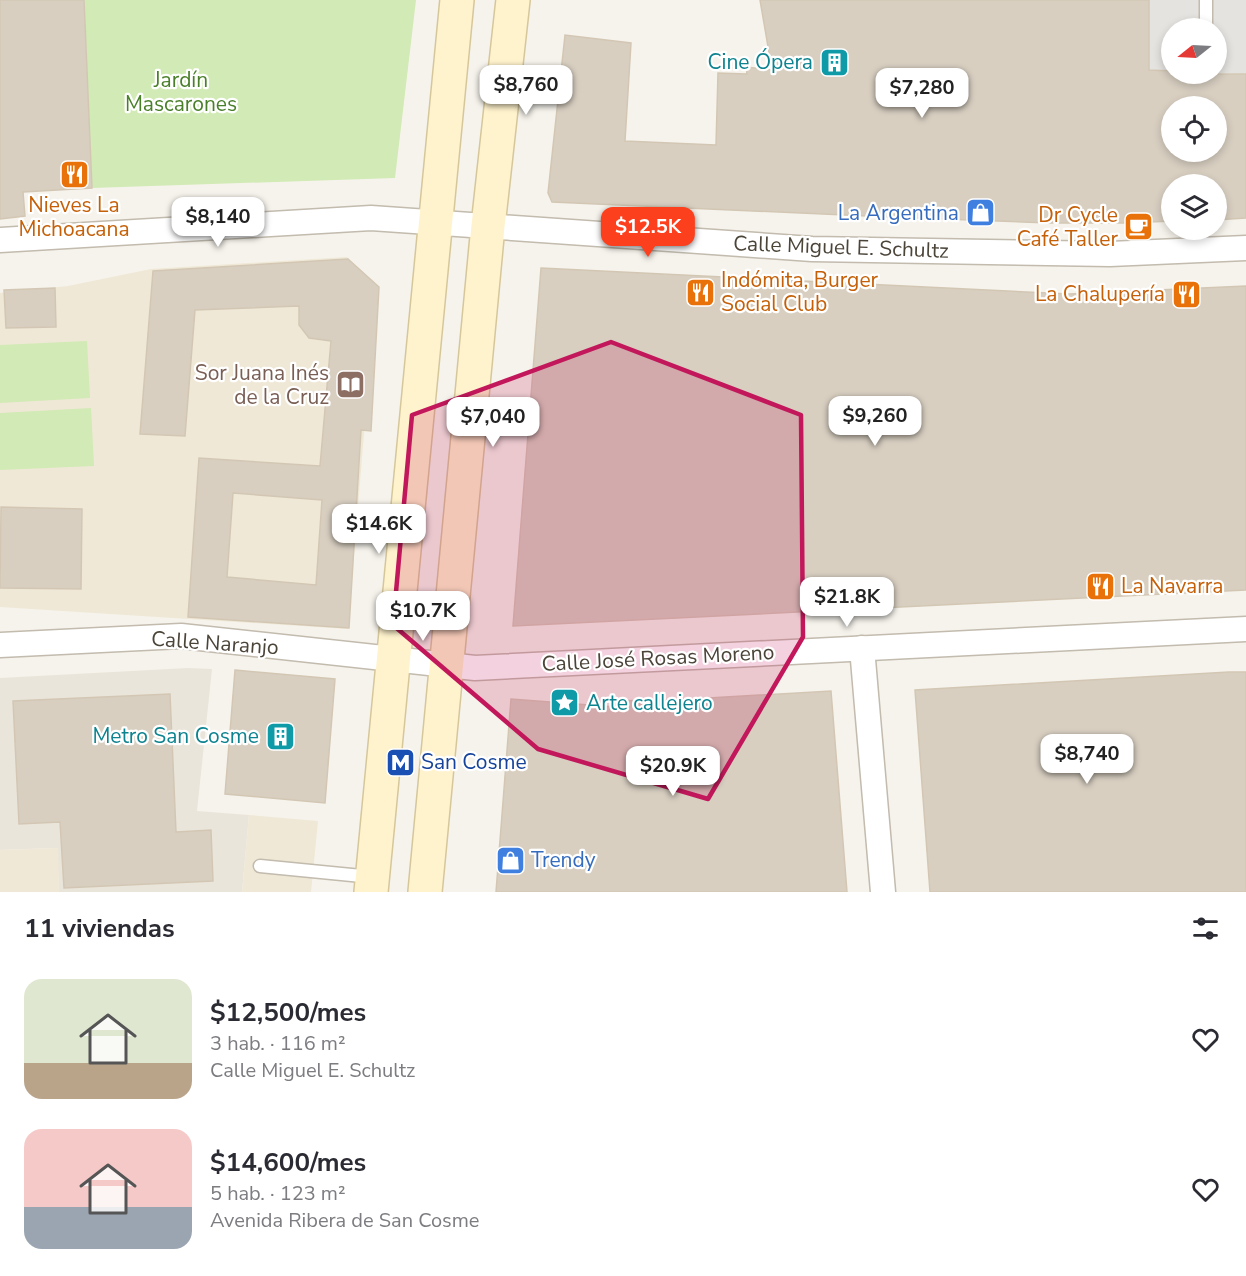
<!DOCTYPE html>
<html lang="es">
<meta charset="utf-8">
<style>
body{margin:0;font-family:"Nunito Sans",sans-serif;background:#f2f2f3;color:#2b2b33;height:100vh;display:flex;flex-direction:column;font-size:22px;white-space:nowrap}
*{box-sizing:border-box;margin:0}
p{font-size:20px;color:#7c7c81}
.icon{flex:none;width:33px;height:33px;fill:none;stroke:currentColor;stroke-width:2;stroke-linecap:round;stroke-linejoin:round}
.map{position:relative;height:892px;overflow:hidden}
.details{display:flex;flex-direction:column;background:#fff;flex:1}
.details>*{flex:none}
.needle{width:39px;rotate:252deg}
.buttons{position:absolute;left:1161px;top:18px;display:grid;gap:12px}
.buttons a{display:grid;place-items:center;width:66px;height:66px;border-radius:50%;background:#fff;box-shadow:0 3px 9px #0003;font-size:30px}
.price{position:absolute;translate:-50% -51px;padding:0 14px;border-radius:12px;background:#fff;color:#222;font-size:20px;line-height:39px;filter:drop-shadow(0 2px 3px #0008)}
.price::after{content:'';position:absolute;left:50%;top:36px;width:18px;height:14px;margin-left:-9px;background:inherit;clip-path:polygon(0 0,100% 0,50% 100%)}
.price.active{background:#fc3f1d;color:#fff}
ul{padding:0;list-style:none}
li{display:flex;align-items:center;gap:18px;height:150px;padding:0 24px}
li span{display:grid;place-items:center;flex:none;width:168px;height:120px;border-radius:18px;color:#555}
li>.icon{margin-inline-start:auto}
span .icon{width:72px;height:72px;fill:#fffc;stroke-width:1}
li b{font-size:26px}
h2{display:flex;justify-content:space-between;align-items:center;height:72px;padding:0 24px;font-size:26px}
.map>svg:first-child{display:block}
.residential{fill:#eae5da}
.education{fill:#efe8d6}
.green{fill:#d2eab5}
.parking{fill:#e5e3e0}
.building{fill:#d8cfc1;stroke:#d3c7b4;stroke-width:1.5;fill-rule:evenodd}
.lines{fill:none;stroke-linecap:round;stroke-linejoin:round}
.service-casing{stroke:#c2bbae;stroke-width:15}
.minor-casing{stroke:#c2bbae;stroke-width:27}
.secondary-casing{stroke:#d6c79b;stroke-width:36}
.service{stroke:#fff;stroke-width:12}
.minor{stroke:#fff;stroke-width:24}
.secondary{stroke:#fff3cd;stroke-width:33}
.marked{fill:#c2185b;fill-opacity:0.2;stroke:#c2185b;stroke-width:4.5;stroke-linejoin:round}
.labels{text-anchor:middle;stroke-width:4.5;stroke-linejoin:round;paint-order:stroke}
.culture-label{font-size:21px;fill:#0d838f;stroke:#fff;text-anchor:end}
.park-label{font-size:21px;fill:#4a7f2a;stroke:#fff}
.food-label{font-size:21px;fill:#c56008;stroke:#fff;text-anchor:end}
.shop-label{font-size:21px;fill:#366cbe;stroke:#fff;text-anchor:end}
.street-label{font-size:21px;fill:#4b4439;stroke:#fff}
.education-label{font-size:21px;fill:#785e54;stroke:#fff;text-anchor:end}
.transit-label{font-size:21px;fill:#164399;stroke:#fff;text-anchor:start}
</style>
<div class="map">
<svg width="1246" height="892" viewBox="0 0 1246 892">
<rect width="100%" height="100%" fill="#f6f3ec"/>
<!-- residential -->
<polygon class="residential" points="188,668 212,669 197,811 249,815 242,892 59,892 57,848 0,850 0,678"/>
<!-- education -->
<g class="education">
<polygon points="347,257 376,287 348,629 0,607 0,293 68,286 151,269"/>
<polygon points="249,815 318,821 311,892 242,892"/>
<polygon points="58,848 59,892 0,892 0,850"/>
</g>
<!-- green -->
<g class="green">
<polygon points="84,0 416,0 395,178 92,188"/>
<polygon points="87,341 90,398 0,403 0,345"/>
<polygon points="91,408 94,466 0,470 0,413"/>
</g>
<!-- parking -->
<polygon class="parking" points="1149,0 1246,0 1246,74 1217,73 1216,28 1172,28 1171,71 1132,69 1149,34"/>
<!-- building -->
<g class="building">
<polygon points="0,0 84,0 92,188 23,192 25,216 0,219"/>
<path d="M760,0H1149V70L1172,71V74H1246V218L1216,220V184H1172V221L1127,223H1049L889,217L552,202L548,193L565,35L631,43L625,141L716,145L718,73L747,74L746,67L772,70ZM1172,106H1216V152H1172Z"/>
<path d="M348,259L379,287L371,431L361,430L349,628L188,617L199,458L320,466L331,341L309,338L299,325V306L195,310L185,436L140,434L153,271ZM233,493L322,500L316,585L227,577Z"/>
<polygon points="541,268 1069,294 1246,286 1246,590 513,626"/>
<polygon points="55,288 56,327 6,328 4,290"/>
<polygon points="1,507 82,509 81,589 0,588"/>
<polygon points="235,670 335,679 325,803 225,794"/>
<polygon points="1229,672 1246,672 1246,892 930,892 915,690"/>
<polygon points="831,691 847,892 496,892 511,699 616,707 615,701 691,699"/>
<polygon points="170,694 176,832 211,830 213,881 64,888 60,822 19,824 13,701"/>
</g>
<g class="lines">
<defs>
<g id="service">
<polyline points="1206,0 1206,28"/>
<polyline points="260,866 372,877"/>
</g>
<g id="minor">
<polyline points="0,240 371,218 812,249 1110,254 1246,248"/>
<polyline points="0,645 181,636 475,668 1246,629"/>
<polyline points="862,648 883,892"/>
</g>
<g id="secondary">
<polyline points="371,892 457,0"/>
<polyline points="425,892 488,226 513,0"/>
</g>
</defs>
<!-- service casing -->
<use href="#service" class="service-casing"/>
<!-- minor casing -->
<use href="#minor" class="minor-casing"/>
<!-- secondary casing -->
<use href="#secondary" class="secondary-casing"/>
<!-- service -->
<use href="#service" class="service"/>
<!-- minor -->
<use href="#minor" class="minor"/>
<!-- secondary -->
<use href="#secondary" class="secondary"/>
</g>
<!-- marked area -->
<path class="marked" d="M611,342L801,415L803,637L708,799L538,749L393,625L412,415Z"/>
<!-- icons -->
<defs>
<symbol id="building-square" viewBox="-11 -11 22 22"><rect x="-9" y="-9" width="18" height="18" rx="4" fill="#0f9aa8" stroke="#fff"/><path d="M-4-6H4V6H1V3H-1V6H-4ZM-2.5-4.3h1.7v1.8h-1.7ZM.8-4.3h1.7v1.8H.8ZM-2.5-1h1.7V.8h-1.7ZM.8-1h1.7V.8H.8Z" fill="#fff"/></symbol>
<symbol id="restaurant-square" viewBox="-11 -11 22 22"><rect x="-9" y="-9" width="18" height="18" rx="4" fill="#e8710a" stroke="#fff"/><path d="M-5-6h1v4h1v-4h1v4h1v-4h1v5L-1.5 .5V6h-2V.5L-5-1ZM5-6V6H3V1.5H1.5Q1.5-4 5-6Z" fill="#fff"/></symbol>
<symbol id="shop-square" viewBox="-11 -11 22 22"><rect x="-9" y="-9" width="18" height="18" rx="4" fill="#3f7fe0" stroke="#fff"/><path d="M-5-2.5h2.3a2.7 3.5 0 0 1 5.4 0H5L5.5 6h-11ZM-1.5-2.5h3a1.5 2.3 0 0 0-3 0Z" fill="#fff"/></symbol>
<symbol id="cafe-square" viewBox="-11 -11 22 22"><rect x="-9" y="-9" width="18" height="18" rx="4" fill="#e8710a" stroke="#fff"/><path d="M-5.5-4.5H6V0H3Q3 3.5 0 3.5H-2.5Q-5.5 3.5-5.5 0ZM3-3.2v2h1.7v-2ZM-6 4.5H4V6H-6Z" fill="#fff"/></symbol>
<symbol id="library-square" viewBox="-11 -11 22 22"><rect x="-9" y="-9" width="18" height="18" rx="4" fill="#8d6e63" stroke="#fff"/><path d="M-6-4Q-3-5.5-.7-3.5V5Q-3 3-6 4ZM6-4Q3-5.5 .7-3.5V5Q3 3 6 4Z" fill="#fff"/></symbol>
<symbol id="sight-square" viewBox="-11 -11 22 22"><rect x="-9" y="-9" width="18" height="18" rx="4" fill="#0f9aa8" stroke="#fff"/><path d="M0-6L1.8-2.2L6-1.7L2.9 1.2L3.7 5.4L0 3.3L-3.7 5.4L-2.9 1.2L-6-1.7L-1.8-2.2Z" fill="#fff"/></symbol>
<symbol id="metro-square" viewBox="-11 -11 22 22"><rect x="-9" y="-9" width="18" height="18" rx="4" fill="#1a4fb4" stroke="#fff"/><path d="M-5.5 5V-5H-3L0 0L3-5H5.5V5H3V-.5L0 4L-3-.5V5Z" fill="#fff"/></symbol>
</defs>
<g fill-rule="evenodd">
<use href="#building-square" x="818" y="46" width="33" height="33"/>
<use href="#restaurant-square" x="58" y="158" width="33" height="33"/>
<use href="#shop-square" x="964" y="196" width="33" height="33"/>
<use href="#cafe-square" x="1122" y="210" width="33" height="33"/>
<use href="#restaurant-square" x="684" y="276" width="33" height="33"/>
<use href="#restaurant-square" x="1170" y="278" width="33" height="33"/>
<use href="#library-square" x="334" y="368" width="33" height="33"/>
<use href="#restaurant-square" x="1084" y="570" width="33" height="33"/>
<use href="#sight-square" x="548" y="686" width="33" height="33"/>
<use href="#building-square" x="264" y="720" width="33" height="33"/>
<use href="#metro-square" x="384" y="746" width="33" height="33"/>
<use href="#shop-square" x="494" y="844" width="33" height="33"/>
</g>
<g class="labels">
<!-- culture labels -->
<g class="culture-label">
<text x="813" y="69">Cine Ópera</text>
<text x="586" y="710" text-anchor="start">Arte callejero</text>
<text x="259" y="743">Metro San Cosme</text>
</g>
<!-- park labels -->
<g class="park-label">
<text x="181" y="87">Jardín<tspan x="181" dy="24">Mascarones</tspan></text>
</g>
<!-- food labels -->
<g class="food-label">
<text x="74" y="212" text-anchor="middle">Nieves La<tspan x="74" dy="24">Michoacana</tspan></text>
<text x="1118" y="222">Dr Cycle<tspan x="1118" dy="24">Café Taller</tspan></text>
<text x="721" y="287" text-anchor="start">Indómita, Burger<tspan x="721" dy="24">Social Club</tspan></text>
<text x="1165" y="301">La Chalupería</text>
<text x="1121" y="593" text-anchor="start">La Navarra</text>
</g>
<!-- shop labels -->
<g class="shop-label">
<text x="959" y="220">La Argentina</text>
<text x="531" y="867" text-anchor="start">Trendy</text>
</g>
<!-- street labels -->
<g class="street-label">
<text transform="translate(841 247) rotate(2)" y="7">Calle Miguel E. Schultz</text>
<text transform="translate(215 643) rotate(4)" y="7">Calle Naranjo</text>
<text transform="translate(658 658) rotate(-3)" y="7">Calle José Rosas Moreno</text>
</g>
<!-- education labels -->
<g class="education-label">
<text x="329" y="380">Sor Juana Inés<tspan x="329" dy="24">de la Cruz</tspan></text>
</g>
<!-- transit labels -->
<g class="transit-label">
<text x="421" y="769">San Cosme</text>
</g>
</g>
</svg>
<div class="buttons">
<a><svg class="needle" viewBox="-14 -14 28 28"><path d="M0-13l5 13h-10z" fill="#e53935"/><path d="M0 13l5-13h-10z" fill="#7c7c81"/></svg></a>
<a><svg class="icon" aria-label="locate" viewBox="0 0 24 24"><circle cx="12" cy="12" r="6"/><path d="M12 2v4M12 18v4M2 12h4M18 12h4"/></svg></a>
<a><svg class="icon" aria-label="layers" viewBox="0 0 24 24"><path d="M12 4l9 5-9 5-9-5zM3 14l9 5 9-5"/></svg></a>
</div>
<b class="price" style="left:526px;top:116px">$8,760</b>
<b class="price" style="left:922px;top:119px">$7,280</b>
<b class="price" style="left:218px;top:248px">$8,140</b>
<b class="price active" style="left:648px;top:258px">$12.5K</b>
<b class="price" style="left:875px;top:447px">$9,260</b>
<b class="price" style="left:493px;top:448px">$7,040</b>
<b class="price" style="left:379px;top:555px">$14.6K</b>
<b class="price" style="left:847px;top:628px">$21.8K</b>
<b class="price" style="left:423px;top:642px">$10.7K</b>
<b class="price" style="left:1087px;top:785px">$8,740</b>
<b class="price" style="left:673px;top:797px">$20.9K</b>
</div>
<section class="details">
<h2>11 viviendas<svg class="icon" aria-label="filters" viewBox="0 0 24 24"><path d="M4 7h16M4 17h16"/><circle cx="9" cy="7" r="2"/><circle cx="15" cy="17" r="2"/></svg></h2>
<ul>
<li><span style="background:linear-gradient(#dfe7d0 70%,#b9a48a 0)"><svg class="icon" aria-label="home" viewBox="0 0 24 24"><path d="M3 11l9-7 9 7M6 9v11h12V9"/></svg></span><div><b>$12,500/mes</b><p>3 hab. · 116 m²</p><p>Calle Miguel E. Schultz</p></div><svg class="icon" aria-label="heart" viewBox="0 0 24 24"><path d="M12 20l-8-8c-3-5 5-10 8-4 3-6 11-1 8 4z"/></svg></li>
<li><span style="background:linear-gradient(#f6c9c9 65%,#9aa5b1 0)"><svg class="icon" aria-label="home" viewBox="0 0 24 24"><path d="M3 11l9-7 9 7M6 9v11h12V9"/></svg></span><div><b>$14,600/mes</b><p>5 hab. · 123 m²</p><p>Avenida Ribera de San Cosme</p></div><svg class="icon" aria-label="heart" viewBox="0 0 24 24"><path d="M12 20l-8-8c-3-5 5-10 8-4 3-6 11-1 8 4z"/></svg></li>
</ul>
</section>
